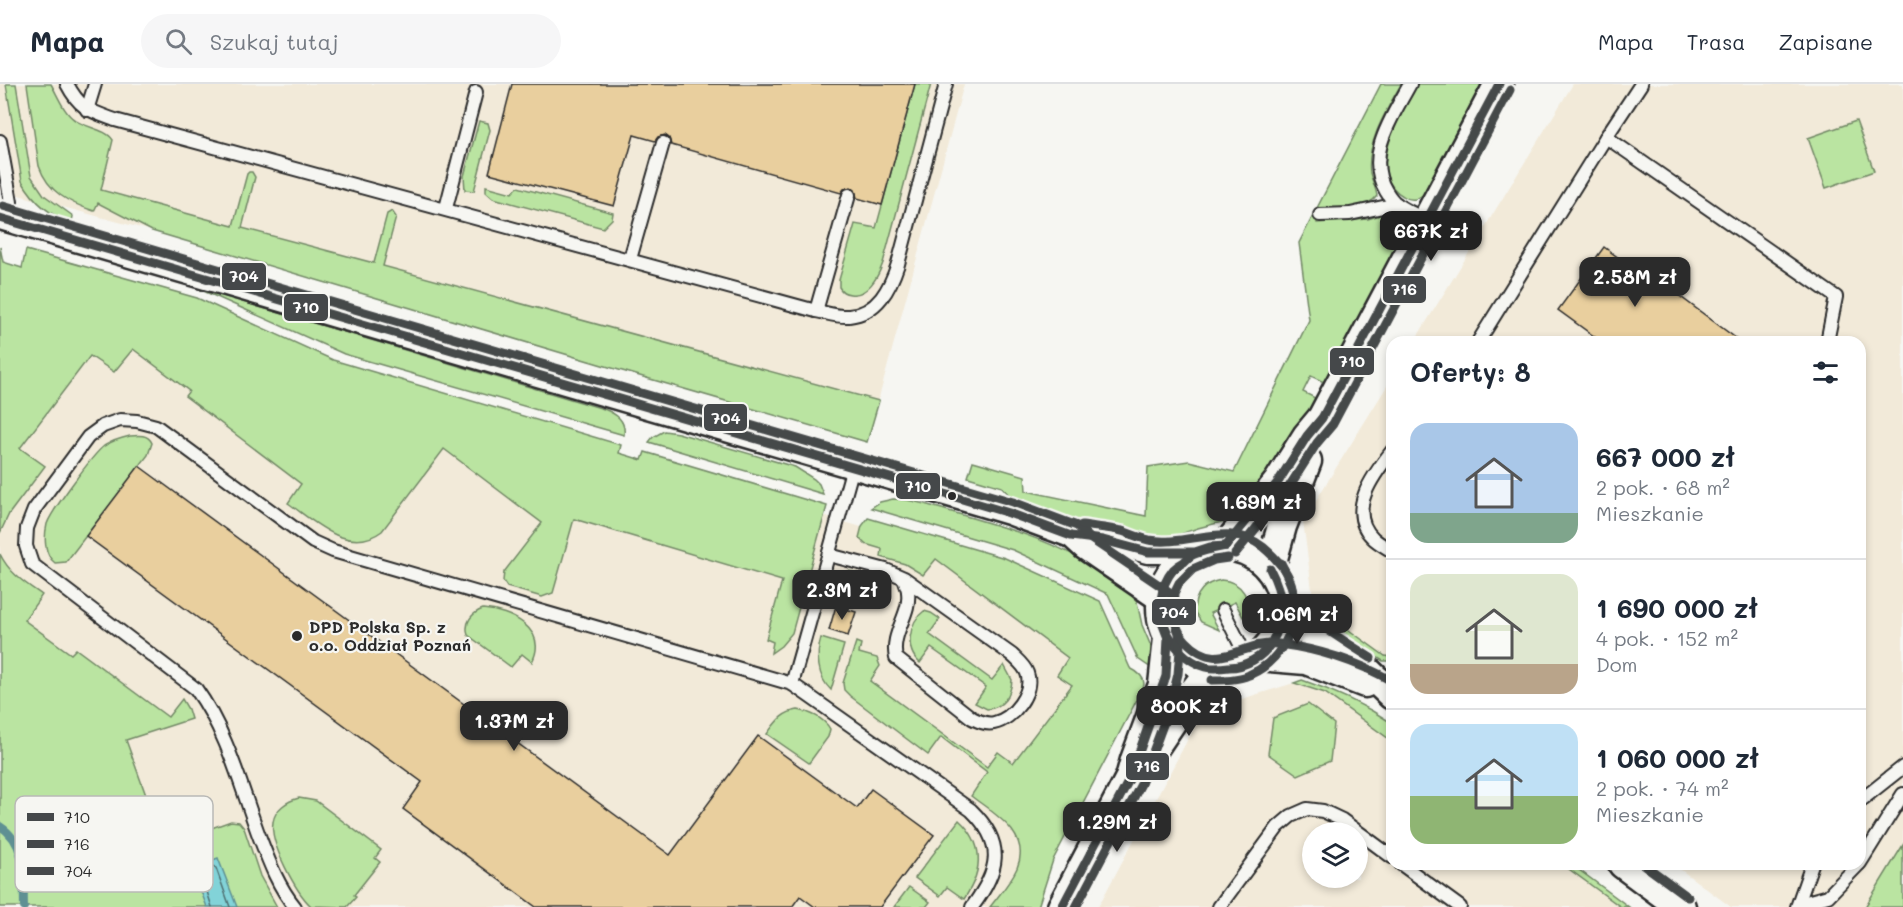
<!DOCTYPE html>
<html lang="pl">
<meta charset="utf-8">
<style>
body{margin:0;font-family:Mali,sans-serif;background:#f6f6f7;color:#1f2937;height:100vh;display:flex;flex-direction:column;font-size:22px;white-space:nowrap}
*{box-sizing:border-box;margin:0}
p{font-size:20px;color:#747a83}
.icon{flex:none;width:33px;height:33px;fill:none;stroke:currentColor;stroke-width:2;stroke-linecap:round;stroke-linejoin:round}
.map{position:relative;flex:1;overflow:hidden}
.sheet{position:absolute;left:1386px;top:252px;width:480px;height:534px;display:flex;flex-direction:column;background:#fff;border-radius:18px;box-shadow:0 3px 9px #0003}
.sheet>*{flex:none}
.controls{position:absolute;left:1302px;top:738px;display:grid;gap:12px}
.controls a{display:grid;place-items:center;width:66px;height:66px;border-radius:50%;background:#fff;box-shadow:0 3px 9px #0003;font-size:30px}
.price{position:absolute;translate:-50% -51px;padding:0 14px;border-radius:12px;background:#2b2b2b;color:#fff;font-size:20px;line-height:39px;filter:drop-shadow(0 2px 3px #0008)}
.price::after{content:'';position:absolute;left:50%;top:36px;width:18px;height:14px;margin-left:-9px;background:inherit;clip-path:polygon(0 0,100% 0,50% 100%)}
.price.on{background:#222;color:#fff}
ul{padding:0;list-style:none}
li{display:flex;align-items:center;gap:18px;height:150px;padding:0 24px}
li+li{border-top:2px solid #e0e1e3}
li span{display:grid;place-items:center;flex:none;width:168px;height:120px;border-radius:18px;color:#555}
li>.icon{margin-inline-start:auto}
span .icon{width:72px;height:72px;fill:#fffc;stroke-width:1}
li b{font-size:26px}
h2{display:flex;justify-content:space-between;align-items:center;height:72px;padding:0 24px;font-size:26px}
header{display:flex;align-items:center;gap:36px;box-sizing:border-box;height:84px;padding:0 30px;background:#fff;border-bottom:2px solid #e0e1e3}
header strong{font-size:28px}
nav{display:flex;gap:33px;margin-inline-start:auto;font-size:21px}
.search{width:420px;height:54px;background:#f6f6f7;display:flex;align-items:center;gap:15px;box-sizing:border-box;padding:0 21px;border-radius:33px;color:#747a83;font-size:22px}
.map>svg:first-child{display:block}
.built{fill:#f2ead9;fill-rule:evenodd}
.green{fill:#bae4a1;stroke:#728866;stroke-width:1.5}
.water{fill:#82d3d8;stroke:#5f9093;stroke-width:1.5}
.lines{fill:none;stroke-linecap:round;stroke-linejoin:round}
.shore{stroke:#4e6e70;stroke-width:1.5}
.stream{stroke:#5f9093;stroke-width:8}
.building{fill:#e9cf9e;stroke:#2b2b2b;stroke-width:1.5}
.service-casing{stroke:#2b2b2b;stroke-width:16}
.minor-casing{stroke:#2b2b2b;stroke-width:27}
.tertiary-casing{stroke:#2b2b2b;stroke-width:33}
.service{stroke:#f6f6f2;stroke-width:12}
.minor{stroke:#f6f6f2;stroke-width:22}
.tertiary{stroke:#f6f6f2;stroke-width:28}
.bus-1-casing{stroke:#f6f6f2;stroke-width:14}
.bus-2-casing{stroke:#f6f6f2;stroke-width:14}
.bus-3-casing{stroke:#f6f6f2;stroke-width:14}
.bus-1{stroke:#45484a;stroke-width:9}
.bus-2{stroke:#45484a;stroke-width:9}
.bus-3{stroke:#45484a;stroke-width:9}
.bus-dot{fill:#2b2b2b;stroke:#f6f6f2;stroke-width:2}
.labels{text-anchor:middle;stroke-width:4.5;stroke-linejoin:round;paint-order:stroke}
.poi-label{font-size:16px;font-weight:bold;fill:#2b2b2b;stroke:#f6f6f2;text-anchor:start}
.key{fill:#f6f6f2;stroke:#b9b9b6;stroke-width:1.5}
.key-label{font-size:16px;fill:#2b2b2b}
.line-badge{stroke:#f6f6f2;stroke-width:2}
.badge-label{font-size:16px;text-anchor:middle;font-weight:bold;fill:#fff}
</style>
<header>
<strong>Mapa</strong>
<div class="search"><svg class="icon" aria-label="search" viewBox="0 0 24 24"><circle cx="10" cy="10" r="6"/><path d="M15 15l6 6"/></svg>Szukaj tutaj</div>
<nav><a>Mapa</a><a>Trasa</a><a>Zapisane</a></nav>
</header>
<div class="map">
<svg width="1903" height="823" viewBox="0 0 1903 823">
<rect width="100%" height="100%" fill="#f6f6f2"/>
<filter id="ink" filterUnits="userSpaceOnUse"><feTurbulence type="fractalNoise" baseFrequency=".0167" numOctaves="2"/><feDisplacementMap in="SourceGraphic" scale="12" xChannelSelector="R" yChannelSelector="G"/><feConvolveMatrix kernelMatrix="1 2 1 2 8 2 1 2 1" color-interpolation-filters="sRGB"/></filter>
<g filter="url(#ink)">
<!-- built -->
<g class="built">
<polygon points="0,0 964,0 867,358 619,286 152,147 0,106"/>
<polygon points="1573,0 1903,0 1903,761 1865,823 1731,823 1673,780 1860,780 1860,258 1414,258"/>
<polygon points="0,190 974,476 1064,519 1112,625 1008,823 79,823 0,693"/>
<polygon points="1392,294 1392,573 1385,572 1314,521 1303,437"/>
<path d="M1294,599L1325,609L1392,657V780H1562L1621,823H1098L1203,627ZM1312,748H1358V794H1312Z"/>
</g>
<!-- green -->
<g class="green">
<path d="M6,0H16L31,92L44,111L73,132L72,138C49,132 33,116 22,97Z"/>
<path d="M27,0H51C58,12 64,29 75,36C86,44 106,45 113,56L101,106L233,142L247,90L249,88H252L255,93L242,144L374,179L387,130L392,127L396,133L383,182L879,317L867,358L619,286L152,147L98,119L94,127C69,119 48,108 39,82Z"/>
<path d="M915,0H931L883,179C878,193 867,213 850,210C844,209 842,208 839,203V196L855,140L876,144Z"/>
<path d="M1381,0H1401C1387,26 1366,58 1370,89C1372,97 1376,104 1377,112C1366,127 1335,123 1317,124V139L1368,135L1389,128L1396,131L1404,137L1403,149L1326,299L1311,292L1303,308L1317,315L1298,350L1233,435L1198,444L1166,455H1148L1108,444L1107,446L1013,415L1002,403L968,393L973,377L1025,392L1026,407L1146,432L1148,383L1189,377L1234,388L1309,236L1299,159Z"/>
<path d="M1417,0H1483L1427,107C1420,114 1413,119 1403,112C1363,88 1402,29 1417,0Z"/>
<polygon points="479,37 488,39 490,46 474,107 465,106 464,92"/>
<polygon points="1856,37 1874,87 1826,104 1808,54"/>
<polygon points="486,102 512,109 518,103 613,129 612,135 603,144 493,114 486,108"/>
<path d="M0,163L3,178L22,184L26,166L197,214L333,276L621,361L619,369L642,376L645,368L827,422L792,549L781,562L771,569L773,558L766,555L782,497L574,435L553,509L542,513L507,503L503,497L504,488L542,439L444,365L382,447C349,472 315,438 288,419L301,400L185,312L189,307L133,265L114,288L90,272L20,364L45,382L9,430L0,449Z"/>
<path d="M199,205L604,325C616,330 626,336 624,351L344,270Z"/>
<polygon points="664,347 678,349 795,383 814,395 819,400 823,410 649,358 653,353"/>
<path d="M130,352C139,351 148,350 152,359L148,371L69,474L66,478L55,479C44,471 44,453 47,440C51,428 93,370 104,362C112,357 121,354 130,352Z"/>
<path d="M893,415C913,415 933,423 952,428C1000,442 1047,455 1091,480L1092,484L1125,504L1137,518L1142,541L1153,567L1154,586L1138,575L1108,510L1013,466L871,424L880,418Z"/>
<path d="M868,434L1005,474L1100,517L1130,584C1138,588 1147,594 1143,604L1053,776L1038,823H990C999,811 1011,798 1017,784C1032,750 993,729 971,712L987,688L941,653L928,671L850,612L844,606L843,599L856,558L861,560L859,569L877,574L880,582L870,597L987,683L998,668L1013,679L1072,601L1057,591L1068,574L936,475L923,491L905,480L881,473L882,465L865,460L859,454L862,442Z"/>
<path d="M0,470C9,489 25,499 42,511L24,536L71,570L76,565L168,633L182,615L188,625L191,635L126,656L164,761L231,737L239,738L244,744L260,792L277,823H0Z"/>
<path d="M849,487L857,489L856,496L861,505L855,521L833,515C836,503 836,491 849,487Z"/>
<path d="M1221,496C1240,497 1255,515 1243,533L1235,518L1210,529L1219,546L1201,538L1194,527C1195,510 1203,499 1221,496Z"/>
<path d="M483,525C510,527 549,545 532,578L522,570L511,583L468,551C464,538 472,529 483,525Z"/>
<path d="M924,527L931,529L940,535L929,550L992,596L1004,581L1012,596C1011,611 1003,624 987,625L975,619L986,603L931,564L920,579C904,566 909,538 924,527Z"/>
<polygon points="1328,531 1385,572 1392,573 1392,577 1383,577 1337,548"/>
<path d="M821,554L844,561L831,606C817,593 816,571 821,554Z"/>
<path d="M1302,596C1335,607 1363,620 1392,639V657L1325,609L1294,599Z"/>
<polygon points="1308,620 1334,640 1330,677 1298,691 1268,670 1273,634"/>
<path d="M798,626C810,628 824,634 830,645L828,653L809,679L767,650C776,638 782,628 798,626Z"/>
<path d="M299,714L316,717L381,766L375,774L380,778L354,811L356,813L347,823L311,822C296,808 269,759 273,738C275,725 287,717 299,714Z"/>
<path d="M959,736C985,760 983,787 964,815L947,803L940,812L915,794Z"/>
<polygon points="1903,761 1903,823 1865,823"/>
<polygon points="1562,780 1571,780 1629,823 1621,823"/>
<polygon points="909,803 930,818 926,823 894,823"/>
</g>
<!-- water -->
<polygon class="water" points="218,774 237,823 207,823 192,784"/>
<g class="lines">
<!-- shore -->
<polyline class="shore" points="212,823 201,789 202,786 213,782 216,784 230,823"/>
<!-- stream -->
<path class="stream" d="M0,742C28,760 23,794 24,823"/>
</g>
<!-- building -->
<g class="building">
<polygon points="512,0 915,0 882,121 857,114 855,106 851,103 844,105 841,109 671,61 669,54 665,51 658,53 655,57 634,51 614,122 489,89"/>
<polygon points="1604,163 1666,209 1670,205 1741,258 1602,258 1558,226"/>
<polygon points="139,382 670,771 758,652 857,724 871,705 934,751 880,823 815,823 800,812 792,823 536,823 403,725 422,698 86,452"/>
<polygon points="836,522 856,528 848,552 829,546"/>
</g>
<g class="lines">
<defs>
<g id="service">
<path d="M67,0C80,25 90,27 115,36L816,227C827,229 838,233 849,232C878,229 890,204 898,180L946,0"/>
<path d="M1410,0C1393,32 1364,71 1386,107C1389,112 1393,118 1398,121C1406,127 1417,131 1427,136"/>
<polyline points="1641,0 1606,53 1836,213 1827,258"/>
<polyline points="87,26 95,0"/>
<polyline points="0,57 11,118 7,136"/>
<polyline points="446,124 476,8"/>
<polyline points="1320,131 1350,130 1397,120"/>
<polyline points="630,175 663,59"/>
<polyline points="816,227 849,111"/>
<polyline points="1478,258 1606,53"/>
<path d="M1392,367C1374,390 1345,427 1373,454C1378,459 1386,463 1392,467"/>
<path d="M829,471L886,486L904,494L1012,571C1017,576 1024,581 1027,589C1034,608 1013,635 994,639C986,641 978,637 972,634L896,574C890,549 911,531 908,508C908,504 905,499 904,494"/>
<polyline points="1223,526 1249,578"/>
<polyline points="792,600 853,383"/>
<polyline points="1860,717 1903,683"/>
<polyline points="1860,779 1903,710"/>
<polyline points="1401,780 1460,823"/>
<polyline points="1799,820 1828,812 1859,780"/>
<path d="M295,823C277,801 268,775 258,749C240,700 227,648 196,605L32,480L26,462L27,444L34,426L88,353L103,342L120,336L137,337L156,342L313,458L333,467L792,600L971,726C1006,760 999,787 972,823"/>
<polyline points="1219,823 1278,743 1291,732 1307,725 1323,727 1342,736 1392,773"/>
<polyline points="1797,823 1812,780"/>
</g>
<g id="minor">
<polyline points="0,134 952,412 1009,429 1071,452 1103,456 1148,468 1195,468"/>
<polyline points="1071,452 1084,464 1160,516"/>
</g>
<g id="tertiary">
<circle cx="1222" cy="523" r="61"/>
<polyline points="1226,462 1278,398 1307,352 1322,334 1499,0"/>
<polyline points="1270,485 1282,442 1307,377"/>
<polyline points="1283,523 1309,548 1367,587 1392,611"/>
<polyline points="1259,572 1306,576 1365,599"/>
<polyline points="1150,670 1181,624 1212,584"/>
<polyline points="1623,780 1681,823"/>
<polyline points="1062,823 1130,694 1135,676 1163,601 1168,554"/>
</g>
</defs>
<!-- service casing -->
<use href="#service" class="service-casing"/>
<!-- minor casing -->
<use href="#minor" class="minor-casing"/>
<!-- tertiary casing -->
<use href="#tertiary" class="tertiary-casing"/>
<!-- service -->
<use href="#service" class="service"/>
<!-- minor -->
<use href="#minor" class="minor"/>
<!-- tertiary -->
<use href="#tertiary" class="tertiary"/>
<defs>
<g id="bus-1">
<polyline points="0,134 952,412 1009,429 1071,452 1103,456 1148,468 1195,468 1210,463 1226,462"/>
<polyline points="1226,462 1278,398 1307,352 1322,334 1499,0"/>
<path d="M1226,462C1216,464 1204,466 1195,470C1191,471 1187,475 1184,478C1180,480 1176,483 1173,486C1146,519 1168,572 1206,583C1213,585 1222,584 1229,583C1245,583 1263,573 1271,559C1287,534 1283,510 1270,485"/>
<polyline points="1062,823 1130,694 1166,592 1168,554 1161,536 1160,516"/>
</g>
<g id="bus-2">
<polyline points="1235,470 1287,406 1317,359 1333,340 1510,6"/>
<path d="M1212,596C1224,596 1238,596 1249,591C1280,578 1300,542 1294,510C1291,499 1286,489 1281,479"/>
<polyline points="1076,823 1141,700 1170,622 1178,590 1180,567 1179,549 1173,532 1174,509 1179,499 1193,485 1214,476 1228,474"/>
</g>
<g id="bus-3">
<path d="M3,122L1013,418L1077,442L1091,455L1168,507C1178,520 1168,538 1186,557C1219,592 1242,556 1279,560C1318,565 1358,578 1392,597"/>
<path d="M1082,441C1095,443 1109,444 1122,447C1131,450 1140,454 1149,456C1188,463 1228,436 1263,463C1275,473 1286,484 1291,499C1293,504 1292,512 1294,517C1301,531 1355,564 1371,574"/>
<polyline points="1643,780 1688,813"/>
</g>
</defs>
<!-- bus-1 casing -->
<use href="#bus-1" class="bus-1-casing"/>
<!-- bus-2 casing -->
<use href="#bus-2" class="bus-2-casing"/>
<!-- bus-3 casing -->
<use href="#bus-3" class="bus-3-casing"/>
<!-- bus-1 -->
<use href="#bus-1" class="bus-1"/>
<!-- bus-2 -->
<use href="#bus-2" class="bus-2"/>
<!-- bus-3 -->
<use href="#bus-3" class="bus-3"/>
</g>
</g>
<!-- markers -->
<g class="bus-dot">
<circle cx="952" cy="412" r="5"/>
<circle cx="297" cy="552" r="6"/>
</g>
<g class="labels">
<!-- poi labels -->
<g class="poi-label">
<text x="309" y="549">DPD Polska Sp. z<tspan x="309" dy="18">o.o. Oddział Poznań</tspan></text>
</g>
</g>
<!-- legend -->
<rect x="15" y="712" width="198" height="96" rx="9" class="key"/>
<rect x="27" y="729" width="27" height="8" fill="#45484a"/>
<rect x="27" y="756" width="27" height="8" fill="#45484a"/>
<rect x="27" y="783" width="27" height="8" fill="#45484a"/>
<g class="key-label">
<text x="64" y="739">710</text>
<text x="64" y="766">716</text>
<text x="64" y="793">704</text>
</g>
<g class="line-badge">
<rect x="221" y="178" width="46" height="29" rx="6" fill="#45484a"/>
<rect x="1382" y="191" width="45" height="29" rx="6" fill="#45484a"/>
<rect x="283" y="209" width="46" height="29" rx="6" fill="#45484a"/>
<rect x="1329" y="263" width="46" height="29" rx="6" fill="#45484a"/>
<rect x="703" y="319" width="45" height="29" rx="6" fill="#45484a"/>
<rect x="895" y="388" width="46" height="28" rx="6" fill="#45484a"/>
<rect x="1151" y="514" width="46" height="28" rx="6" fill="#45484a"/>
<rect x="1125" y="668" width="45" height="29" rx="6" fill="#45484a"/>
</g>
<g class="badge-label">
<text x="244" y="198">704</text>
<text x="1404" y="211">716</text>
<text x="306" y="229">710</text>
<text x="1352" y="283">710</text>
<text x="726" y="340">704</text>
<text x="918" y="408">710</text>
<text x="1174" y="534">704</text>
<text x="1147" y="688">716</text>
</g>
</svg>
<div class="controls">
<a><svg class="icon" aria-label="layers" viewBox="0 0 24 24"><path d="M12 4l9 5-9 5-9-5zM3 14l9 5 9-5"/></svg></a>
</div>
<b class="price on" style="left:1431px;top:178px">667K zł</b>
<b class="price" style="left:1635px;top:224px">2.58M zł</b>
<b class="price" style="left:1261px;top:449px">1.69M zł</b>
<b class="price" style="left:842px;top:537px">2.3M zł</b>
<b class="price" style="left:1297px;top:561px">1.06M zł</b>
<b class="price" style="left:1189px;top:653px">800K zł</b>
<b class="price" style="left:514px;top:668px">1.37M zł</b>
<b class="price" style="left:1117px;top:769px">1.29M zł</b>
<section class="sheet">
<h2>Oferty: 8<svg class="icon" aria-label="filters" viewBox="0 0 24 24"><path d="M4 7h16M4 17h16"/><circle cx="9" cy="7" r="2"/><circle cx="15" cy="17" r="2"/></svg></h2>
<ul>
<li><span style="background:linear-gradient(#a9c7e8 75%,#7fa58c 0)"><svg class="icon" aria-label="home" viewBox="0 0 24 24"><path d="M3 11l9-7 9 7M6 9v11h12V9"/></svg></span><div><b>667 000 zł</b><p>2 pok. · 68 m²</p><p>Mieszkanie</p></div></li>
<li><span style="background:linear-gradient(#dfe7d0 75%,#b9a48a 0)"><svg class="icon" aria-label="home" viewBox="0 0 24 24"><path d="M3 11l9-7 9 7M6 9v11h12V9"/></svg></span><div><b>1 690 000 zł</b><p>4 pok. · 152 m²</p><p>Dom</p></div></li>
<li><span style="background:linear-gradient(#bfe0f5 60%,#8fb573 0)"><svg class="icon" aria-label="home" viewBox="0 0 24 24"><path d="M3 11l9-7 9 7M6 9v11h12V9"/></svg></span><div><b>1 060 000 zł</b><p>2 pok. · 74 m²</p><p>Mieszkanie</p></div></li>
</ul>
</section>
</div>
